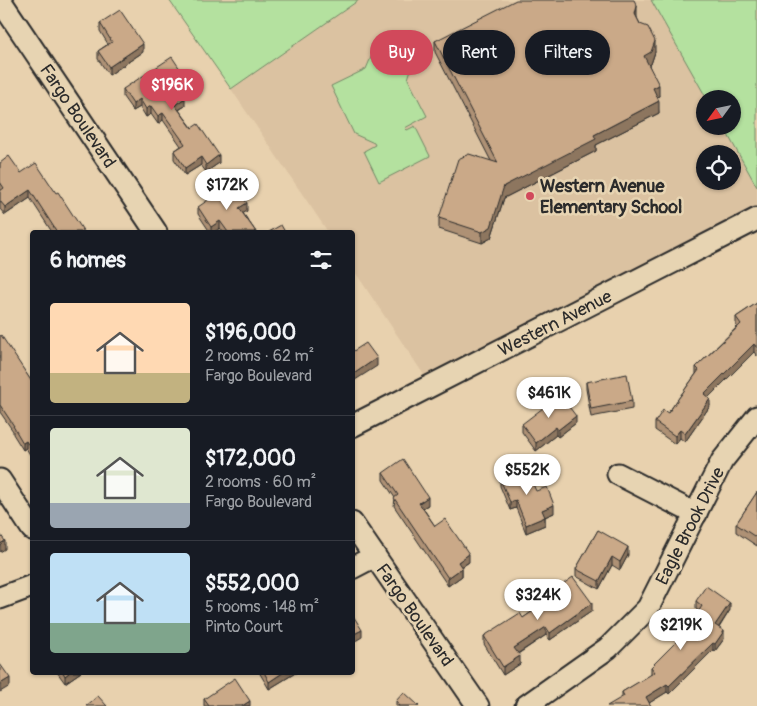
<!DOCTYPE html>
<meta charset="utf-8">
<style>
body{margin:0;font-family:Pangolin,sans-serif;background:#242831;color:#f1f3f6;height:100vh;display:flex;flex-direction:column;font-size:19px;white-space:nowrap}
*{box-sizing:border-box;margin:0}
p{font-size:16px;color:#9ea1a6}
.icon{flex:none;width:28px;height:28px;fill:none;stroke:currentColor;stroke-width:2;stroke-linecap:round;stroke-linejoin:round}
.map{position:relative;flex:1;overflow:hidden}
.drawer{position:absolute;left:30px;top:230px;width:325px;height:445px;display:flex;flex-direction:column;background:#171b24;border-radius:5px;box-shadow:0 1px 4px #0004}
.drawer>*{flex:none}
.banner{position:absolute;left:370px;top:30px;width:311px;height:45px;display:flex;gap:10px}
.needle{width:32px;rotate:237deg}
.tools{position:absolute;left:696px;top:90px;display:grid;gap:10px}
.tools a{display:grid;place-items:center;width:45px;height:45px;border-radius:50%;background:#171b24;box-shadow:0 1px 4px #0004;font-size:25px}
.price{position:absolute;translate:-50% -42px;padding:0 11px;border-radius:18px;background:#fff;color:#222;font-size:16px;line-height:32px;filter:drop-shadow(0 1px 2px #0008)}
.price::after{content:'';position:absolute;left:50%;top:30px;width:15px;height:11px;margin-left:-8px;background:inherit;clip-path:polygon(0 0,100% 0,50% 100%)}
.price.active{background:#d1495b;color:#fff}
ul{padding:0;list-style:none}
li{display:flex;align-items:center;gap:15px;height:125px;padding:0 20px}
li+li{border-top:1px solid #363941}
li span{display:grid;place-items:center;flex:none;width:140px;height:100px;border-radius:5px;color:#555}
li>.icon{margin-inline-start:auto}
span .icon{width:60px;height:60px;fill:#fffc;stroke-width:1}
li b{font-size:21px}
h2{display:flex;justify-content:space-between;align-items:center;height:60px;padding:0 20px;font-size:21px}
.tag{padding:0 18px;border-radius:22px;background:#171b24;box-shadow:0 1px 4px #0004;font-size:18px;line-height:45px}
.tag.active{background:#d1495b;color:#fff}
.map>svg:first-child{display:block}
.built{fill:#dbc2a1;fill-rule:evenodd}
.green{fill:#b4e19f;stroke:#708665}
.lines{fill:none;stroke-linecap:round;stroke-linejoin:round}
.minor-casing{stroke:#2b2b2b;stroke-width:25}
.minor{stroke:#e7d4b2;stroke-width:21}
.wall{fill:#ae9175;stroke:#2b2b2b}
.shaded-wall{fill:#8d765f;stroke:#2b2b2b}
.building{fill:#caa988;stroke:#2b2b2b}
.poi-dot{fill:#d1495b;stroke:#e7d4b2;stroke-width:2}
.labels{text-anchor:middle;stroke-width:5;stroke-linejoin:round;paint-order:stroke}
.street-label{font-size:18px;fill:#2b2b2b;stroke:#e7d4b2}
.poi-label{font-size:18px;font-weight:bold;fill:#2b2b2b;stroke:#e7d4b2;text-anchor:start}
</style>
<div class="map">
<svg width="757" height="706" viewBox="0 0 757 706">
<rect width="100%" height="100%" fill="#e8d1ae"/>
<filter id="ink" filterUnits="userSpaceOnUse"><feTurbulence type="fractalNoise" baseFrequency=".02" numOctaves="2"/><feDisplacementMap in="SourceGraphic" scale="10" xChannelSelector="R" yChannelSelector="G"/><feConvolveMatrix kernelMatrix="1 2 1 2 8 2 1 2 1" color-interpolation-filters="sRGB"/></filter>
<g filter="url(#ink)">
<!-- built -->
<path class="built" d="M359,0H757V210L428,381L353,269L352,232H328L231,89ZM705,99H732V126H705ZM705,154H732V181H705Z"/>
<!-- green -->
<g class="green">
<polygon points="169,0 359,0 231,89"/>
<polygon points="651,0 757,0 757,187 723,126 732,126 732,99 707,99"/>
<polygon points="397,37 412,66 408,79 427,116 405,128 407,130 415,126 430,156 379,182 364,151 375,145 374,143 354,134 331,86 366,69 375,48"/>
</g>
<g class="lines">
<defs>
<g id="minor">
<polyline points="0,0 156,232"/>
<polyline points="352,426 757,219"/>
<polyline points="618,474 696,514"/>
<polyline points="0,480 32,529"/>
<polyline points="352,523 478,706"/>
<polyline points="352,568 375,556"/>
<polyline points="0,598 32,586"/>
<polyline points="526,706 608,648 648,608 722,461 757,417"/>
</g>
</defs>
<!-- minor casing -->
<use href="#minor" class="minor-casing"/>
<!-- minor -->
<use href="#minor" class="minor"/>
</g>
<!-- wall -->
<g class="wall">
<polygon points="637,17 637,18 655,52 651,64 649,65 659,96 657,97 659,113 596,145 596,151 504,198 491,238 482,243 439,229 439,218 491,161 435,52 435,41"/>
<polygon points="100,23 143,52 109,75 98,59 98,51 108,44 100,31"/>
<polygon points="182,79 175,84 185,106 179,110 219,163 206,172 201,165 185,175 174,159 174,151 181,146 163,120 158,124 151,114 146,117 140,107 133,111 123,97 123,89"/>
<polygon points="0,163 21,173 84,232 52,232 30,198 5,215 0,209"/>
<polygon points="198,207 247,211 243,213 256,232 223,232 220,228 214,232 210,232 198,214"/>
<polygon points="757,303 757,356 754,352 708,397 710,406 685,442 680,438 675,444 655,430 655,422 668,413 696,374 696,367 737,327 736,325 736,317"/>
<polygon points="0,336 32,382 32,458 26,448 23,450 13,434 13,431 0,412"/>
<polygon points="586,382 632,401 632,409 591,417 586,389"/>
<polygon points="576,423 558,437 556,435 536,451 522,432 522,424"/>
<polygon points="383,473 428,505 423,508 435,526 469,562 462,567 462,576 448,586 394,506 395,498 383,480"/>
<polygon points="500,479 554,513 545,517 545,525 526,533 516,508 510,510 500,486"/>
<polygon points="757,492 757,546 736,532 736,524"/>
<polygon points="598,530 628,555 620,570 612,565 599,589 576,576 576,569"/>
<polygon points="553,591 592,611 550,640 546,635 518,654 520,664 503,675 484,644 484,636 523,618 553,597"/>
<polygon points="696,601 730,610 719,628 724,639 715,651 713,650 669,694 667,692 649,703 622,697 622,692 651,675 651,667 689,630 689,626 699,611 696,609"/>
<polygon points="57,672 81,672 65,683"/>
<polygon points="259,672 297,672 269,689"/>
<polygon points="204,699 250,706 204,706"/>
<polygon points="396,701 419,706 396,706"/>
</g>
<!-- shaded-wall -->
<g class="shaded-wall">
<polygon points="637,6 637,17 635,25 635,14"/>
<polygon points="655,41 655,52 651,64 644,67 644,56"/>
<polygon points="143,44 143,52 109,75 109,67"/>
<polygon points="182,72 182,79 172,86 172,78"/>
<polygon points="659,85 659,96 653,99 653,88"/>
<polygon points="185,98 185,106 175,112 175,105"/>
<polygon points="140,99 140,107 133,111 133,104"/>
<polygon points="659,101 659,113 596,145 596,151 504,198 491,238 482,243 482,232 504,186 594,135"/>
<polygon points="151,106 151,114 146,117 146,109"/>
<polygon points="163,113 163,120 158,124 158,116"/>
<polygon points="219,155 219,163 206,172 206,165"/>
<polygon points="201,157 201,165 185,175 185,168"/>
<polygon points="30,190 30,198 5,215 5,207"/>
<polygon points="247,203 247,211 239,216 239,208"/>
<polygon points="220,221 220,228 214,232 211,232 211,227"/>
<polygon points="754,344 754,352 704,402 704,394"/>
<polygon points="377,358 377,366 352,382 352,375"/>
<polygon points="710,399 710,406 685,442 685,434"/>
<polygon points="576,416 576,423 558,437 558,430"/>
<polygon points="556,427 556,435 536,451 536,443"/>
<polygon points="680,430 680,438 675,444 675,436"/>
<polygon points="26,441 26,448 23,450 23,443"/>
<polygon points="428,497 428,505 419,510 419,503"/>
<polygon points="516,500 516,508 510,510 510,502"/>
<polygon points="554,505 554,513 542,518 542,510"/>
<polygon points="545,517 545,525 526,533 526,525"/>
<polygon points="5,541 5,549 0,552 0,544"/>
<polygon points="628,547 628,555 620,570 620,562"/>
<polygon points="469,554 469,562 458,569 458,562"/>
<polygon points="612,557 612,565 599,589 599,581"/>
<polygon points="462,568 462,576 448,586 448,578"/>
<polygon points="592,603 592,611 550,640 550,633"/>
<polygon points="730,603 730,610 715,633 715,625"/>
<polygon points="546,627 546,635 514,656 514,648"/>
<polygon points="362,630 362,637 352,643 352,635"/>
<polygon points="724,631 724,639 715,651 715,644"/>
<polygon points="713,643 713,650 669,694 669,686"/>
<polygon points="520,656 520,664 503,675 503,667"/>
<polygon points="70,672 81,672 65,683 65,676"/>
<polygon points="284,672 297,672 269,689 269,682"/>
<polygon points="10,678 10,686 0,692 0,684"/>
<polygon points="667,684 667,692 646,705 646,697"/>
<polygon points="250,701 250,706 242,706"/>
</g>
<!-- building -->
<g class="building">
<polygon points="516,0 634,0 637,6 635,14 640,24 648,27 655,41 651,52 644,56 659,85 653,88 659,101 594,135 596,139 504,186 491,227 482,232 439,218 458,159 469,154 498,163 435,41"/>
<polygon points="120,10 143,44 109,67 98,51 112,42 100,23"/>
<polygon points="172,57 182,72 172,78 185,98 175,105 192,128 198,124 219,155 206,165 201,157 185,168 174,151 185,144 163,113 158,116 151,106 146,109 140,99 133,104 123,89"/>
<polygon points="9,156 21,173 36,163 56,193 58,192 84,232 57,232 30,190 5,207 0,201 0,191 4,188 0,182 0,163"/>
<polygon points="233,183 247,203 239,208 256,232 228,232 220,221 211,227 198,207"/>
<polygon points="281,225 285,232 269,232"/>
<polygon points="757,303 757,348 754,344 704,394 710,399 685,434 680,430 675,436 655,422 663,410 668,413 699,370 696,367 741,324 736,317"/>
<polygon points="1,335 32,382 32,450 26,441 23,443 13,426 14,426 0,405 0,336"/>
<polygon points="366,343 377,358 352,375 352,352"/>
<polygon points="627,374 632,401 591,409 586,382"/>
<polygon points="560,395 576,416 558,430 556,427 536,443 522,424"/>
<polygon points="403,459 428,497 419,503 435,526 445,519 469,554 458,562 462,568 448,578 394,498 398,495 383,473"/>
<polygon points="526,468 536,491 547,487 554,505 542,510 545,517 526,525 516,500 510,502 500,479"/>
<polygon points="757,492 757,538 736,524"/>
<polygon points="598,530 628,547 620,562 612,557 599,581 576,569"/>
<polygon points="0,534 5,541 0,544"/>
<polygon points="573,577 592,603 550,633 546,627 514,648 520,656 503,667 484,636 520,613 523,618 556,595 553,591"/>
<polygon points="706,586 730,603 715,625 724,631 715,644 713,643 669,686 667,684 646,697 651,706 607,706 624,696 622,692 655,672 651,667 691,627 689,626 702,606 696,601"/>
<polygon points="352,614 362,630 352,635"/>
<polygon points="0,664 10,678 0,684"/>
<polygon points="63,672 70,672 65,676"/>
<polygon points="264,672 284,672 269,682"/>
<polygon points="235,678 250,701 242,706 209,706 204,699"/>
<polygon points="404,692 419,706 398,706 400,704 396,701"/>
<polygon points="98,696 107,706 86,706"/>
</g>
</g>
<!-- markers -->
<circle class="poi-dot" cx="530" cy="196" r="5"/>
<g class="labels">
<!-- street labels -->
<g class="street-label">
<text transform="translate(78 116) rotate(56)" y="6">Fargo Boulevard</text>
<text transform="translate(555 323) rotate(-27)" y="6">Western Avenue</text>
<text transform="translate(690 526) rotate(-63)" y="6">Eagle Brook Drive</text>
<text transform="translate(415 615) rotate(55)" y="6">Fargo Boulevard</text>
</g>
<!-- poi labels -->
<g class="poi-label">
<text x="540" y="192">Western Avenue<tspan x="540" dy="21">Elementary School</tspan></text>
</g>
</g>
</svg>
<div class="tools">
<a><svg class="needle" viewBox="-14 -14 28 28"><path d="M0-13l5 13h-10z" fill="#e53935"/><path d="M0 13l5-13h-10z" fill="#9ea1a6"/></svg></a>
<a><svg class="icon" aria-label="locate" viewBox="0 0 24 24"><circle cx="12" cy="12" r="6"/><path d="M12 2v4M12 18v4M2 12h4M18 12h4"/></svg></a>
</div>
<b class="price active" style="left:172px;top:111px">$196K</b>
<b class="price" style="left:227px;top:211px">$172K</b>
<b class="price" style="left:549px;top:419px">$461K</b>
<b class="price" style="left:527px;top:496px">$552K</b>
<b class="price" style="left:538px;top:621px">$324K</b>
<b class="price" style="left:681px;top:651px">$219K</b>
<div class="banner">
<a class="tag active">Buy</a>
<a class="tag">Rent</a>
<a class="tag">Filters</a>
</div>
<section class="drawer">
<h2>6 homes<svg class="icon" aria-label="filters" viewBox="0 0 24 24"><path d="M4 7h16M4 17h16"/><circle cx="9" cy="7" r="2"/><circle cx="15" cy="17" r="2"/></svg></h2>
<ul>
<li><span style="background:linear-gradient(#ffd9b3 70%,#c2b280 0)"><svg class="icon" aria-label="home" viewBox="0 0 24 24"><path d="M3 11l9-7 9 7M6 9v11h12V9"/></svg></span><div><b>$196,000</b><p>2 rooms · 62 m²</p><p>Fargo Boulevard</p></div></li>
<li><span style="background:linear-gradient(#dfe7d0 75%,#9aa5b1 0)"><svg class="icon" aria-label="home" viewBox="0 0 24 24"><path d="M3 11l9-7 9 7M6 9v11h12V9"/></svg></span><div><b>$172,000</b><p>2 rooms · 60 m²</p><p>Fargo Boulevard</p></div></li>
<li><span style="background:linear-gradient(#bfe0f5 70%,#7fa58c 0)"><svg class="icon" aria-label="home" viewBox="0 0 24 24"><path d="M3 11l9-7 9 7M6 9v11h12V9"/></svg></span><div><b>$552,000</b><p>5 rooms · 148 m²</p><p>Pinto Court</p></div></li>
</ul>
</section>
</div>
